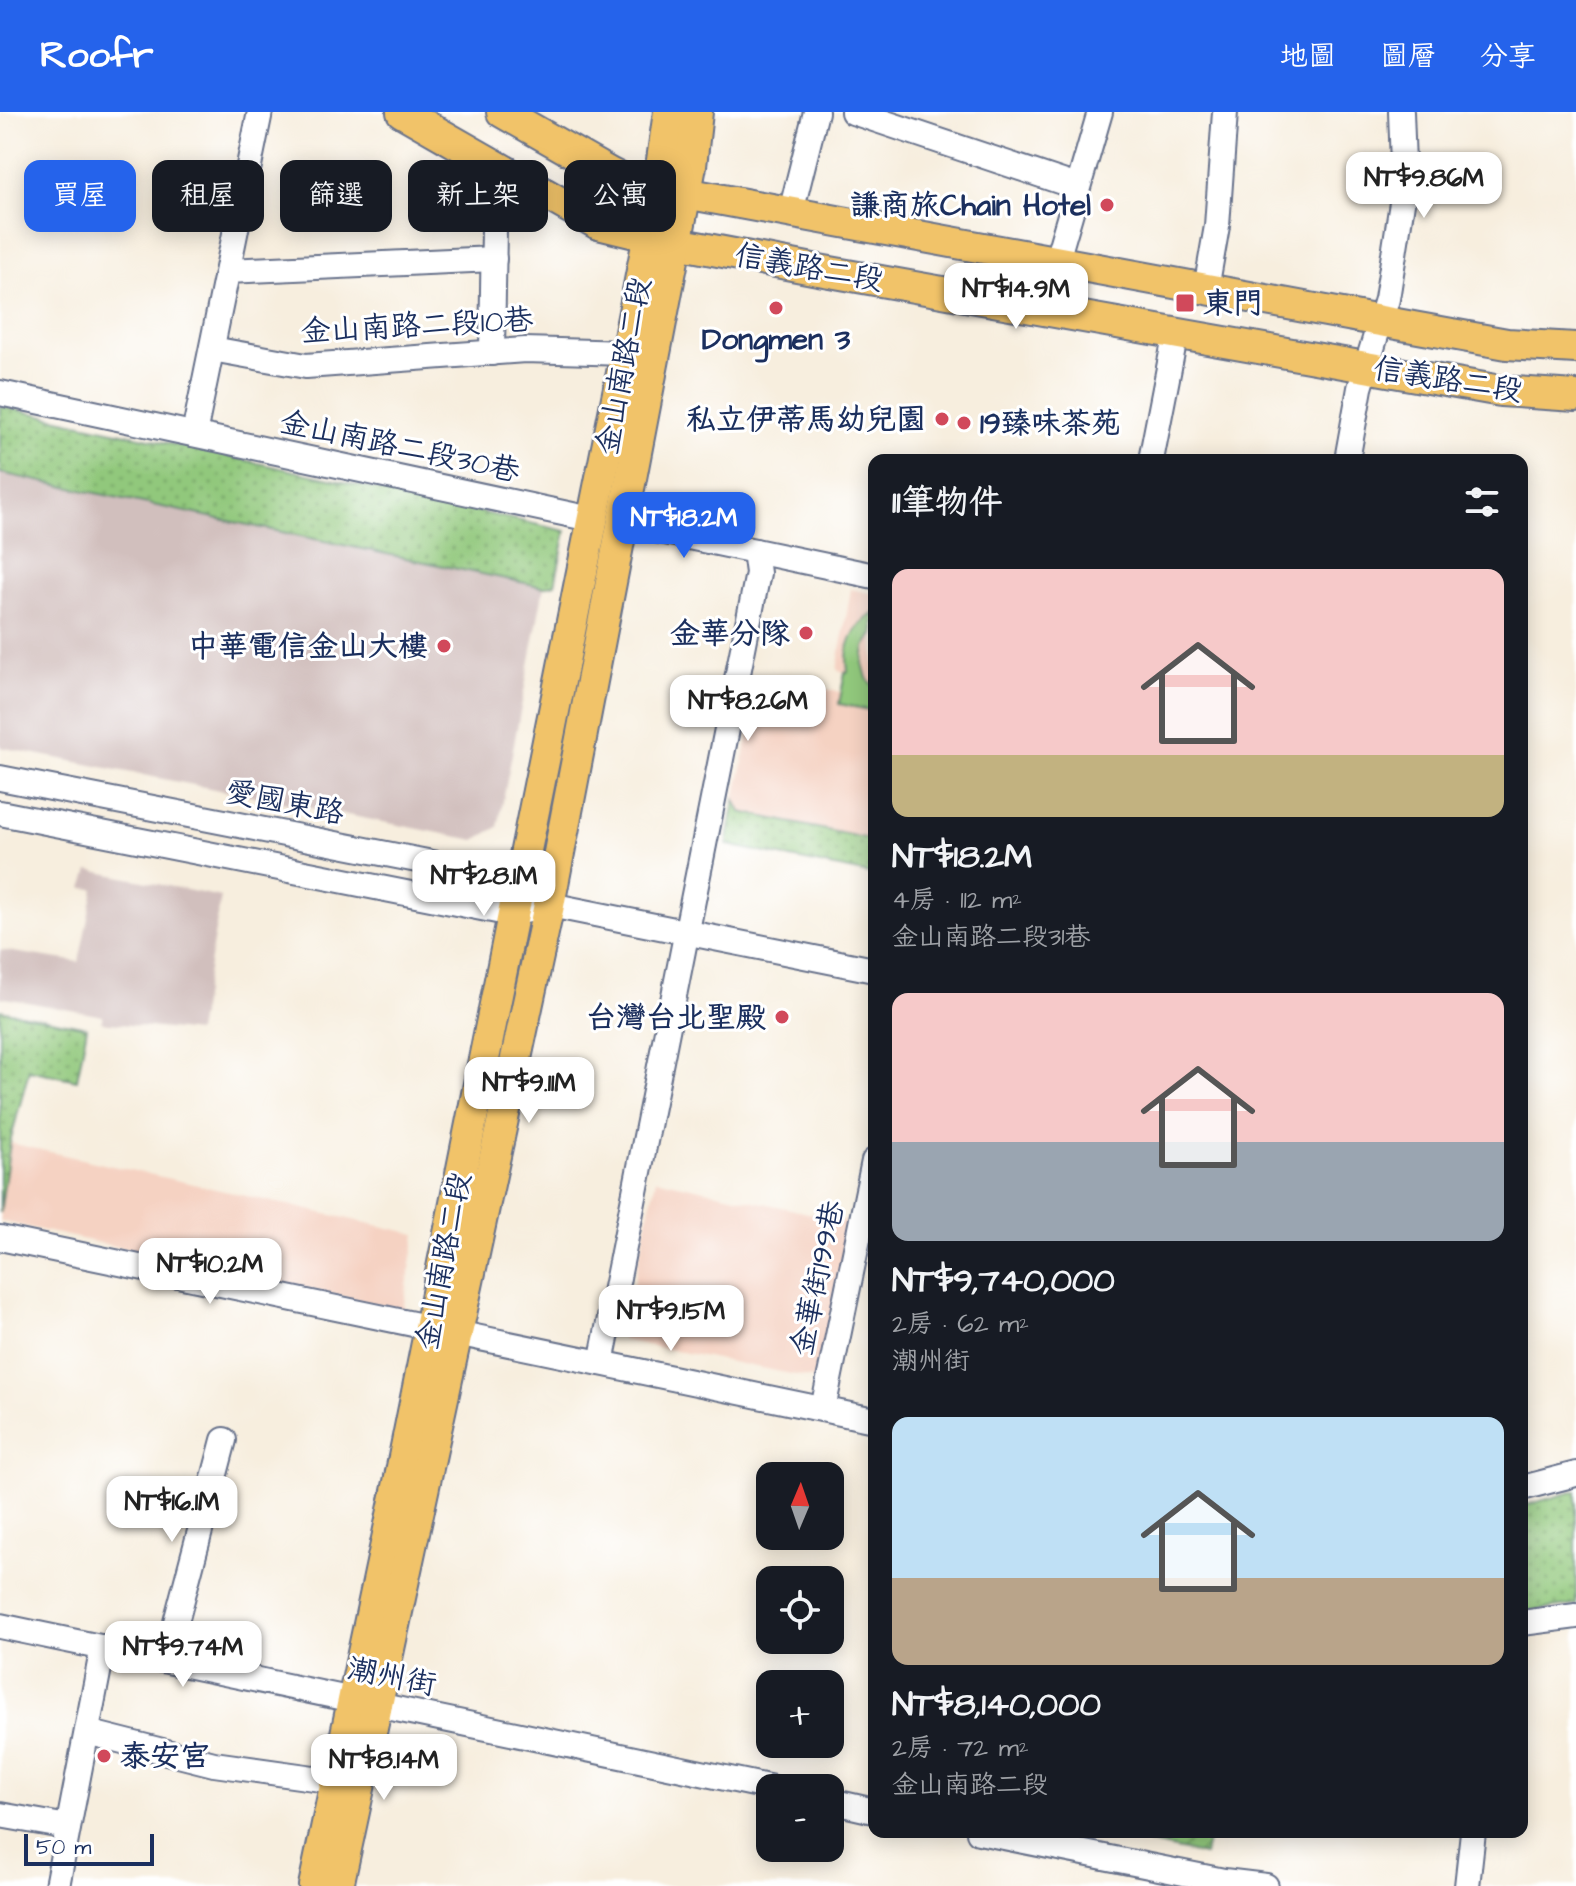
<!DOCTYPE html>
<html lang="zh-TW">
<meta charset="utf-8">
<style>
body{margin:0;font-family:"Architects Daughter","LXGW WenKai TC",sans-serif;background:#20242c;color:#f1f3f6;height:100vh;display:flex;flex-direction:column;font-size:30px;white-space:nowrap}
*{box-sizing:border-box;margin:0}
p{font-size:26px;color:#9ea1a6}
.icon{flex:none;width:44px;height:44px;fill:none;stroke:currentColor;stroke-width:2;stroke-linecap:round;stroke-linejoin:round}
.map{position:relative;flex:1;overflow:hidden}
.details{position:absolute;left:868px;top:342px;width:660px;height:1384px;display:flex;flex-direction:column;background:#171b24;border-radius:16px;box-shadow:0 4px 20px #0003}
.details>*{flex:none}
.hud{position:absolute;left:24px;top:48px;width:724px;height:72px;display:flex;gap:16px}
.needle{width:52px;rotate:2deg}
.fabs{position:absolute;left:756px;top:1350px;display:grid;gap:16px}
.fabs a{display:grid;place-items:center;width:88px;height:88px;border-radius:16px;background:#171b24;box-shadow:0 4px 20px #0003;font-size:40px}
.scale{position:absolute;left:24px;bottom:20px;width:130px;box-sizing:border-box;padding-left:8px;border:4px solid #1b2f5e;border-top:0;font-size:22px;line-height:28px;white-space:nowrap;color:#1b2f5e;-webkit-text-stroke:6px #fff;paint-order:stroke}
.price{position:absolute;translate:-50% -68px;padding:0 18px;border-radius:16px;background:#fff;color:#222;font-size:26px;line-height:52px;filter:drop-shadow(0 2px 4px #0008)}
.price::after{content:'';position:absolute;left:50%;top:48px;width:24px;height:18px;margin-left:-12px;background:inherit;clip-path:polygon(0 0,100% 0,50% 100%)}
.price.active{background:#2563eb;color:#fff}
ul{padding:0;list-style:none}
li{display:grid;align-content:center;gap:16px;height:424px;padding:0 24px}
li span{display:grid;place-items:center;height:248px;border-radius:16px;color:#555}
li>.icon{margin-inline-start:auto}
span .icon{width:144px;height:144px;fill:#fffc;stroke-width:1}
li b{font-size:34px}
h2{display:flex;justify-content:space-between;align-items:center;height:96px;padding:0 24px;font-size:34px}
.pill{padding:0 28px;border-radius:16px;background:#171b24;box-shadow:0 4px 20px #0003;font-size:28px;line-height:72px}
.pill.active{background:#2563eb;color:#fff}
header{display:flex;align-items:center;gap:48px;box-sizing:border-box;height:112px;padding:0 40px;background:#2563eb;color:#fff}
header strong{font-size:38px}
nav{display:flex;gap:44px;margin-inline-start:auto;font-size:28px}
.map>svg:first-child{display:block}
.built{fill:#f5d2c2}
.industrial{fill:#d1bfbd}
.park{fill:url(#park-dots);stroke:#567c6c;stroke-width:2}
.garden{fill:url(#garden-furrows);stroke:#567c6c;stroke-width:2}
.pitch{fill:#91c87b;stroke:#567c6c;stroke-width:2}
.lines{fill:none;stroke-linecap:round;stroke-linejoin:round}
.minor-casing{stroke:#68728b;stroke-width:28}
.major-casing{stroke:#68728b;stroke-width:34}
.minor{stroke:#fff;stroke-width:24}
.major{stroke:#f1c369;stroke-width:30}
.poi-dot{fill:#d1495b;stroke:#fff;stroke-width:3}
.labels{text-anchor:middle;stroke-width:6;stroke-linejoin:round;paint-order:stroke}
.poi-label{font-size:30px;font-weight:bold;fill:#1b2f5e;stroke:#fff;text-anchor:end}
.street-label{font-size:30px;fill:#1b2f5e;stroke:#fff}
</style>
<header>
<strong>Roofr</strong>
<nav><a>地圖</a><a>圖層</a><a>分享</a></nav>
</header>
<div class="map">
<svg width="1576" height="1774" viewBox="0 0 1576 1774">
<defs>
<pattern id="park-dots" width="8" height="8" patternUnits="userSpaceOnUse" patternTransform="scale(2)"><rect width="8" height="8" fill="#91c87b"/><path d="M2 2h.1M6 6h.1" fill="none" stroke="#76a368" stroke-width="1.8" stroke-linecap="round"/></pattern>
<pattern id="garden-furrows" width="10" height="10" patternUnits="userSpaceOnUse" patternTransform="scale(2)"><rect width="10" height="10" fill="#91c87b"/><path d="M-1 1l2-2M0 10L10 0M9 11l2-2" fill="none" stroke="#76a368"/></pattern>
</defs>
<rect width="100%" height="100%" fill="#fff"/>
<filter id="ink" filterUnits="userSpaceOnUse"><feTurbulence type="fractalNoise" baseFrequency=".0125" numOctaves="2"/><feDisplacementMap in="SourceGraphic" scale="16" xChannelSelector="R" yChannelSelector="G"/><feConvolveMatrix kernelMatrix="1 2 1 2 8 2 1 2 1" color-interpolation-filters="sRGB"/></filter>
<filter id="wash" filterUnits="userSpaceOnUse"><feTurbulence type="fractalNoise" baseFrequency=".006" numOctaves="4" result="noise"/><feDisplacementMap in="SourceGraphic" scale="32" xChannelSelector="R" yChannelSelector="G"/><feGaussianBlur stdDeviation="1.8" result="paint"/><feColorMatrix in="noise" values="0 0 0 0 0 0 0 0 0 0 0 0 0 0 0 0 0 1.4 0 .05"/><feComposite in="paint" operator="in"/></filter>
<g filter="url(#wash)">
<rect width="100%" height="100%" fill="#f7eede"/>
<!-- built -->
<g class="built">
<polygon points="851,477 874,482 874,728 741,700 735,688 761,565 841,580 845,560 837,558"/>
<polygon points="10,1031 416,1122 403,1198 0,1109"/>
<polygon points="656,1067 852,1111 821,1268 622,1228"/>
</g>
<!-- industrial -->
<g class="industrial">
<polygon points="0,361 544,475 498,715 475,728 0,635"/>
<polygon points="89,758 221,785 197,920 101,910 103,904 0,885 0,838 79,850 94,777 83,776"/>
</g>
<!-- park -->
<g class="park">
<polygon points="0,294 566,419 555,472 544,475 0,361"/>
<polygon points="735,688 741,700 874,728 874,763 727,733"/>
<polygon points="0,898 87,915 77,968 29,958 10,1031 0,1101"/>
<polygon points="1576,1379 1576,1493 1522,1500 1522,1394"/>
</g>
<!-- garden -->
<polygon class="garden" points="1149,1720 1209,1720 1204,1743 1147,1731"/>
<!-- pitch -->
<path class="pitch" d="M874,501V521L865,535L863,551L867,566L874,575V599L839,592L845,560H848C844,534 852,516 874,501Z"/>
</g>
<g filter="url(#ink)">
<g class="lines">
<defs>
<g id="minor">
<polyline points="853,0 1077,75"/>
<polyline points="791,100 816,0"/>
<polyline points="1056,151 1100,0"/>
<polyline points="228,159 494,147"/>
<polyline points="1206,177 1217,114 1225,0"/>
<polyline points="212,237 306,254 525,238 626,241"/>
<polyline points="492,241 494,116 520,69"/>
<polyline points="0,281 591,407"/>
<polyline points="194,322 260,0"/>
<polyline points="1151,348 1176,220"/>
<polyline points="1347,348 1360,276 1387,187 1404,78 1401,0"/>
<polyline points="622,411 874,464"/>
<polyline points="0,666 519,768 531,779"/>
<polyline points="0,701 512,802 549,793 565,796 874,858"/>
<polyline points="0,1126 874,1308"/>
<polyline points="601,1251 758,461 755,439"/>
<polyline points="823,1297 874,1049"/>
<polyline points="1522,1376 1576,1362"/>
<polyline points="1522,1511 1576,1504"/>
<polyline points="0,1514 773,1676"/>
<polyline points="166,1548 224,1328"/>
<polyline points="87,1620 214,1652 335,1669"/>
<polyline points="830,1689 874,1699"/>
<polyline points="0,1703 68,1715"/>
<polyline points="979,1720 1224,1769 1266,1774"/>
<polyline points="57,1774 103,1535"/>
<polyline points="1467,1774 1473,1720"/>
</g>
<g id="major">
<polyline points="402,0 598,112 676,131 813,157 1501,279 1576,284"/>
<polyline points="502,0 611,62 623,68 658,76 1413,215 1507,232 1576,236"/>
<polyline points="314,1774 399,1370 626,241 658,76 669,0"/>
<polyline points="338,1774 549,793 691,54 697,0"/>
</g>
</defs>
<!-- minor casing -->
<use href="#minor" class="minor-casing"/>
<!-- major casing -->
<use href="#major" class="major-casing"/>
<!-- minor -->
<use href="#minor" class="minor"/>
<!-- major -->
<use href="#major" class="major"/>
</g>
</g>
<!-- markers -->
<g class="poi-dot">
<circle cx="1107" cy="93" r="8"/>
<rect x="1175" y="181" width="20" height="20" rx="4"/>
<circle cx="776" cy="196" r="8"/>
<circle cx="942" cy="307" r="8"/>
<circle cx="964" cy="311" r="8"/>
<circle cx="806" cy="521" r="8"/>
<circle cx="444" cy="534" r="8"/>
<circle cx="782" cy="905" r="8"/>
<circle cx="104" cy="1644" r="8"/>
</g>
<g class="labels">
<!-- poi labels -->
<g class="poi-label">
<text x="1091" y="103">謙商旅Chain Hotel</text>
<text x="1203" y="201" text-anchor="start">東門</text>
<text x="776" y="237" text-anchor="middle">Dongmen 3</text>
<text x="926" y="317">私立伊蒂馬幼兒園</text>
<text x="980" y="321" text-anchor="start">19臻味茶苑</text>
<text x="790" y="531">金華分隊</text>
<text x="428" y="544">中華電信金山大樓</text>
<text x="766" y="915">台灣台北聖殿</text>
<text x="120" y="1654" text-anchor="start">泰安宮</text>
</g>
<!-- street labels -->
<g class="street-label">
<text transform="translate(809 155) rotate(10)" y="10">信義路二段</text>
<text transform="translate(417 213) rotate(-3)" y="10">金山南路二段10巷</text>
<text transform="translate(623 254) rotate(-79)" y="10">金山南路二段</text>
<text transform="translate(1448 267) rotate(9)" y="10">信義路二段</text>
<text transform="translate(400 334) rotate(12)" y="10">金山南路二段30巷</text>
<text transform="translate(285 690) rotate(11)" y="10">愛國東路</text>
<text transform="translate(443 1149) rotate(-79)" y="10">金山南路二段</text>
<text transform="translate(817 1166) rotate(-78)" y="10">金華街199巷</text>
<text transform="translate(392 1564) rotate(11)" y="10">潮州街</text>
</g>
</g>
</svg>
<div class="fabs">
<a><svg class="needle" viewBox="-14 -14 28 28"><path d="M0-13l5 13h-10z" fill="#e53935"/><path d="M0 13l5-13h-10z" fill="#9ea1a6"/></svg></a>
<a><svg class="icon" aria-label="locate" viewBox="0 0 24 24"><circle cx="12" cy="12" r="6"/><path d="M12 2v4M12 18v4M2 12h4M18 12h4"/></svg></a>
<a>+</a>
<a>−</a>
</div>
<div class="scale">50 m</div>
<b class="price" style="left:1424px;top:108px">NT$9.86M</b>
<b class="price" style="left:1016px;top:219px">NT$14.9M</b>
<b class="price active" style="left:684px;top:448px">NT$18.2M</b>
<b class="price" style="left:748px;top:631px">NT$8.26M</b>
<b class="price" style="left:484px;top:806px">NT$28.1M</b>
<b class="price" style="left:529px;top:1013px">NT$9.11M</b>
<b class="price" style="left:210px;top:1194px">NT$10.2M</b>
<b class="price" style="left:671px;top:1241px">NT$9.15M</b>
<b class="price" style="left:172px;top:1432px">NT$16.1M</b>
<b class="price" style="left:183px;top:1577px">NT$9.74M</b>
<b class="price" style="left:384px;top:1690px">NT$8.14M</b>
<div class="hud">
<a class="pill active">買屋</a>
<a class="pill">租屋</a>
<a class="pill">篩選</a>
<a class="pill">新上架</a>
<a class="pill">公寓</a>
</div>
<section class="details">
<h2>11筆物件<svg class="icon" aria-label="filters" viewBox="0 0 24 24"><path d="M4 7h16M4 17h16"/><circle cx="9" cy="7" r="2"/><circle cx="15" cy="17" r="2"/></svg></h2>
<ul>
<li><span style="background:linear-gradient(#f6c9c9 75%,#c2b280 0)"><svg class="icon" aria-label="home" viewBox="0 0 24 24"><path d="M3 11l9-7 9 7M6 9v11h12V9"/></svg></span><div><b>NT$18.2M</b><p>4房 · 112 m²</p><p>金山南路二段31巷</p></div></li>
<li><span style="background:linear-gradient(#f6c9c9 60%,#9aa5b1 0)"><svg class="icon" aria-label="home" viewBox="0 0 24 24"><path d="M3 11l9-7 9 7M6 9v11h12V9"/></svg></span><div><b>NT$9,740,000</b><p>2房 · 62 m²</p><p>潮州街</p></div></li>
<li><span style="background:linear-gradient(#bfe0f5 65%,#b9a48a 0)"><svg class="icon" aria-label="home" viewBox="0 0 24 24"><path d="M3 11l9-7 9 7M6 9v11h12V9"/></svg></span><div><b>NT$8,140,000</b><p>2房 · 72 m²</p><p>金山南路二段</p></div></li>
</ul>
</section>
</div>
